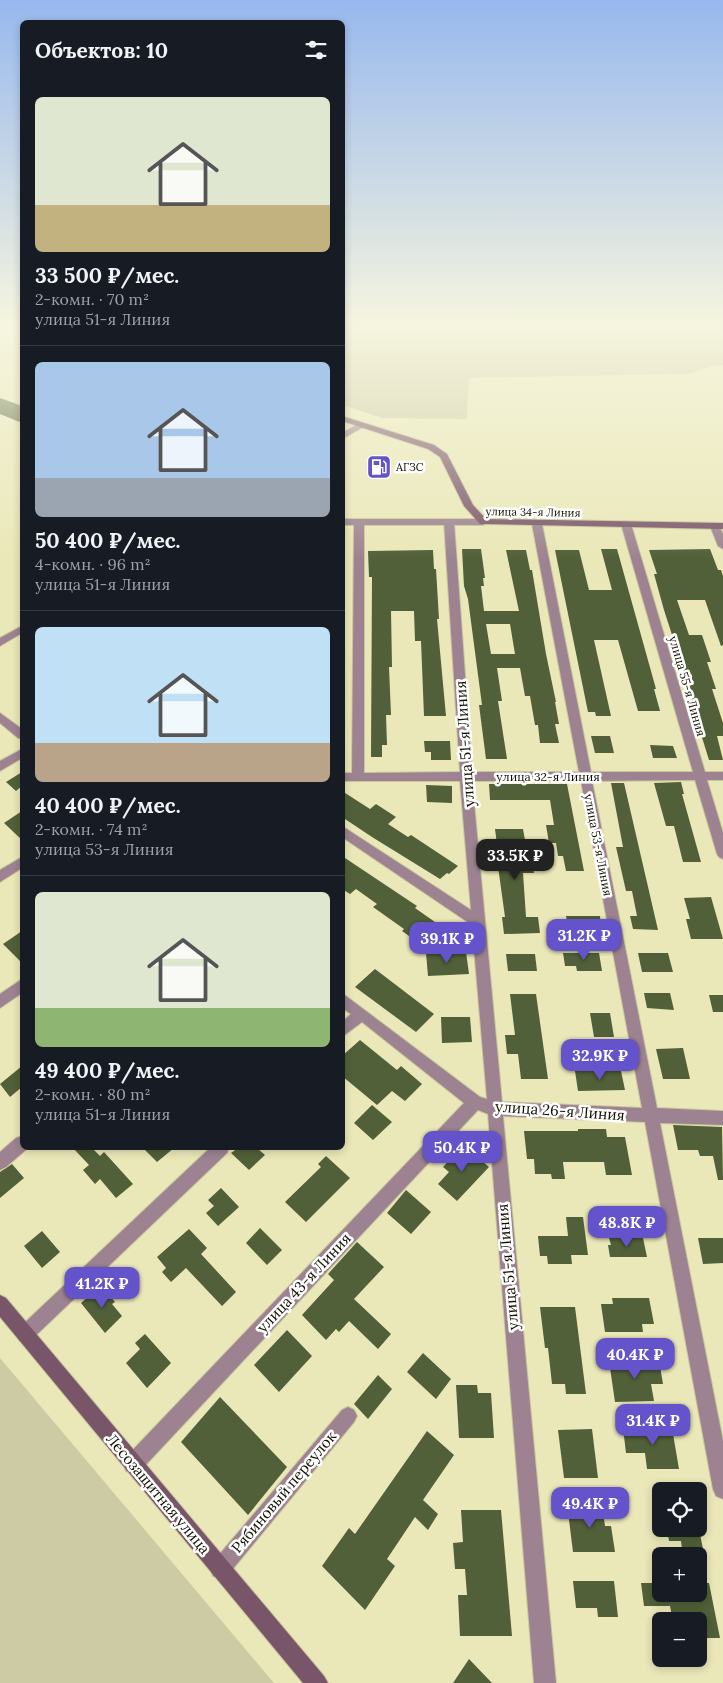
<!DOCTYPE html>
<html lang="ru">
<meta charset="utf-8">
<style>
body{margin:0;font-family:Lora,serif;background:#20242c;color:#f1f3f6;height:100vh;display:flex;flex-direction:column;font-size:19px;white-space:nowrap}
*{box-sizing:border-box;margin:0}
p{font-size:16px;color:#9ea1a6}
.icon{flex:none;width:28px;height:28px;fill:none;stroke:currentColor;stroke-width:2;stroke-linecap:round;stroke-linejoin:round}
.map{position:relative;flex:1;overflow:hidden}
.sheet{position:absolute;left:20px;top:20px;width:325px;height:1130px;display:flex;flex-direction:column;background:#171b24;border-radius:8px;box-shadow:0 2px 8px #0003}
.sheet>*{flex:none}
.buttons{position:absolute;left:652px;top:1482px;display:grid;gap:10px}
.buttons a{display:grid;place-items:center;width:55px;height:55px;border-radius:8px;background:#171b24;box-shadow:0 2px 8px #0003;font-size:25px}
.price{position:absolute;translate:-50% -42px;padding:0 11px;border-radius:10px;background:#6553cc;color:#fff;font-size:16px;line-height:32px;filter:drop-shadow(0 1px 2px #0008)}
.price::after{content:'';position:absolute;left:50%;top:30px;width:15px;height:11px;margin-left:-8px;background:inherit;clip-path:polygon(0 0,100% 0,50% 100%)}
.price.selected{background:#222;color:#fff}
ul{padding:0;list-style:none}
li{display:grid;align-content:center;gap:10px;height:265px;padding:0 15px}
li+li{border-top:1px solid #363941}
li span{display:grid;place-items:center;height:155px;border-radius:8px;color:#555}
li>.icon{margin-inline-start:auto}
span .icon{width:90px;height:90px;fill:#fffc;stroke-width:1}
li b{font-size:21px}
h2{display:flex;justify-content:space-between;align-items:center;height:60px;padding:0 15px;font-size:21px}
.map>svg:first-child{display:block}
.green{fill:#cdcba3}
.building{fill:#516038;fill-rule:evenodd}
.lines{fill:none;stroke-linecap:round;stroke-linejoin:round}
.minor-casing{stroke:#c8c69b;stroke-width:2}
.tertiary-casing{stroke:#c8c69b;stroke-width:2}
.secondary-casing{stroke:#c8c69b;stroke-width:2}
.minor{fill:#9d8391;fill-rule:evenodd}
.tertiary{fill:#9d8391;fill-rule:evenodd}
.secondary{fill:#795569;fill-rule:evenodd}
.labels{text-anchor:middle;stroke-width:5;stroke-linejoin:round;paint-order:stroke}
.far-poi-label{font-size:11px;fill:#131102;stroke:#fff;text-anchor:start}
.far-street-label{font-size:11px;fill:#131102;stroke:#fff}
.street-label{font-size:12px;fill:#131102;stroke:#fff}
.near-street-label{font-size:15px;fill:#131102;stroke:#fff}
</style>
<div class="map">
<svg width="723" height="1683" viewBox="0 0 723 1683">
<rect width="100%" height="100%" fill="#eae8b8"/>
<!-- green -->
<g class="green">
<polygon points="343,325 723,325 723,365 716,365 687,374 469,378 467,419 382,418 343,405"/>
<polygon points="0,1358 274,1683 0,1683"/>
</g>
<!-- building -->
<g class="building">
<polygon points="0,398 22,406 22,423 0,414"/>
<path d="M462,549H481L485,578H483L484,586H481L484,611H519L506,550H526L530,570H532L546,654L556,702H555L559,724H555L559,743H540L538,725H535L530,696H525L520,668H497L502,701H498L507,759H486L479,705H482L468,599L464,586ZM486,624H510L515,654H491Z"/>
<polygon points="601,549 617,549 656,689 654,689 660,711 638,711 618,640 594,640 611,716 596,716 595,712 588,712 555,550 579,550 589,590 612,590"/>
<polygon points="710,549 718,570 721,570 723,576 723,645 721,646 705,600 677,600 689,635 702,635 711,662 707,662 716,689 712,689 723,723 723,736 717,736 723,760 709,760 700,731 703,731 664,610 654,574 657,574 649,550"/>
<polygon points="433,550 434,569 436,569 439,619 437,619 446,716 424,716 421,641 415,641 414,611 391,611 392,667 389,667 391,715 386,715 387,745 382,745 382,757 371,757 372,577 369,577 368,551"/>
<polygon points="591,736 610,736 614,753 595,753"/>
<polygon points="424,741 450,741 451,760 431,760 431,752 425,752"/>
<polygon points="650,745 673,746 677,758 653,758"/>
<polygon points="22,772 22,786 16,791 6,782"/>
<polygon points="681,782 684,794 682,794 701,862 683,862 674,826 666,826 654,783"/>
<polygon points="611,783 624,783 658,930 633,929 630,916 637,916 632,891 626,891 616,847 623,847"/>
<polygon points="489,784 567,784 584,871 566,871 563,856 558,856 556,843 549,843 546,825 554,825 550,800 490,800"/>
<polygon points="426,785 452,786 452,803 427,802"/>
<polygon points="342,791 370,809 376,804 396,817 388,824 408,837 411,835 458,866 449,874 447,873 440,879 372,837 342,817"/>
<polygon points="22,811 22,840 4,823"/>
<polygon points="495,829 523,829 527,851 531,851 534,873 523,873 526,917 538,917 540,933 504,934 502,917 505,917 496,852 498,852"/>
<polygon points="342,856 417,906 415,908 445,929 426,948 402,931 404,929 373,907 377,904 356,889 350,894 342,889"/>
<polygon points="711,897 723,939 691,939 686,919 690,919 684,898"/>
<polygon points="566,916 600,916 601,926 568,927"/>
<polygon points="22,931 22,963 3,944"/>
<polygon points="466,952 469,974 428,976 426,953"/>
<polygon points="563,953 599,953 602,971 577,971 576,966 565,966"/>
<polygon points="638,953 668,953 673,972 642,972"/>
<polygon points="506,954 535,954 537,971 508,971"/>
<polygon points="375,969 434,1014 416,1032 355,987"/>
<polygon points="644,993 670,993 674,1010 647,1008"/>
<polygon points="510,994 536,994 548,1079 521,1079 518,1054 507,1054 505,1035 515,1035"/>
<polygon points="709,995 723,995 723,1012 713,1012"/>
<polygon points="590,1013 610,1013 614,1037 594,1037"/>
<polygon points="441,1017 470,1017 472,1042 442,1043"/>
<polygon points="360,1040 397,1070 401,1066 422,1084 405,1101 392,1091 377,1105 342,1076 342,1056"/>
<polygon points="683,1048 690,1079 663,1079 656,1049"/>
<polygon points="22,1066 22,1087 10,1097 0,1084"/>
<polygon points="575,1071 621,1071 625,1090 578,1091"/>
<polygon points="372,1105 392,1122 373,1140 354,1123"/>
<polygon points="673,1125 722,1127 723,1180 718,1180 713,1156 700,1156 698,1150 678,1150"/>
<polygon points="578,1129 606,1129 607,1137 625,1137 632,1175 606,1175 604,1162 563,1162 565,1179 552,1179 551,1174 535,1174 534,1159 527,1159 524,1131 578,1131"/>
<polygon points="463,1145 489,1167 457,1201 438,1184 449,1172 443,1167"/>
<polygon points="73,1148 92,1148 100,1156 104,1152 133,1184 116,1198 100,1179 95,1184 83,1170 89,1165"/>
<polygon points="143,1148 174,1148 157,1162"/>
<polygon points="238,1148 257,1148 265,1155 249,1170 231,1153"/>
<polygon points="326,1156 350,1178 306,1222 285,1202 321,1167 318,1164"/>
<polygon points="12,1164 24,1178 0,1198 0,1172"/>
<polygon points="221,1188 239,1207 218,1226 206,1213 214,1206 208,1200"/>
<polygon points="406,1190 431,1212 411,1234 387,1213"/>
<polygon points="566,1217 583,1217 588,1255 571,1255 572,1264 548,1264 547,1256 540,1256 538,1236 568,1236"/>
<polygon points="260,1228 282,1250 267,1265 246,1243"/>
<polygon points="189,1229 207,1248 201,1254 236,1292 222,1306 186,1268 171,1282 162,1272 166,1268 157,1257"/>
<polygon points="42,1231 60,1252 42,1268 24,1246"/>
<polygon points="609,1238 643,1238 647,1257 610,1257 608,1245 611,1245"/>
<polygon points="698,1238 723,1238 723,1263 703,1264"/>
<polygon points="357,1242 384,1267 354,1299 391,1334 378,1349 349,1321 339,1332 336,1329 326,1340 302,1315 334,1280 328,1274"/>
<polygon points="101,1285 115,1302 112,1304 122,1316 105,1333 81,1303"/>
<polygon points="612,1298 649,1298 654,1324 642,1324 643,1332 605,1332 601,1304 613,1304"/>
<polygon points="540,1307 575,1307 586,1394 566,1394 565,1384 552,1384 548,1348 545,1348"/>
<polygon points="287,1330 312,1356 279,1392 254,1365"/>
<polygon points="145,1334 171,1363 147,1388 126,1363 140,1349 135,1343"/>
<polygon points="423,1353 451,1379 436,1399 407,1372"/>
<polygon points="659,1360 663,1384 651,1384 654,1401 615,1402 609,1361"/>
<polygon points="378,1375 392,1389 368,1419 354,1404"/>
<polygon points="456,1385 477,1385 478,1393 491,1393 494,1438 459,1438"/>
<polygon points="220,1397 287,1467 248,1515 181,1442"/>
<polygon points="623,1428 672,1428 679,1469 647,1469 645,1453 626,1453"/>
<polygon points="592,1429 598,1478 564,1478 558,1430"/>
<polygon points="427,1431 454,1455 423,1500 438,1514 428,1530 415,1517 387,1559 395,1566 365,1610 322,1566 349,1528 355,1534"/>
<polygon points="567,1504 602,1504 605,1526 611,1526 615,1552 573,1552"/>
<polygon points="461,1510 501,1510 512,1636 460,1636 458,1595 467,1595 465,1569 455,1569 453,1543 463,1542"/>
<polygon points="667,1529 699,1529 703,1549 682,1549 681,1541 669,1541"/>
<polygon points="573,1581 614,1581 618,1617 598,1617 597,1608 576,1608"/>
<polygon points="641,1583 661,1583 661,1594 699,1594 699,1583 709,1583 720,1638 699,1638 699,1621 673,1621 670,1606 644,1606"/>
<polygon points="469,1659 492,1683 453,1683"/>
</g>
<g class="lines">
<defs>
<g id="minor">
<path d="M359,519L364,522V773L460,772L444,522L449,519L454,522L472,772H579L532,524L537,521L542,524L591,772H693L621,524L626,521L631,524L705,772H723V780H707L723,833V859L719,857L717,854L695,780L592,781L657,1108L723,1111V1125L660,1123L723,1441V1499L716,1496L713,1489L645,1122L503,1116L556,1683H534L488,1114L478,1110L140,1471L133,1473L126,1471L124,1464L126,1457L464,1103L362,1022L342,1037V1022L351,1014L342,1008V993L480,1097L487,1099L472,925L342,837V826L471,910L460,781H342V773H352L354,522ZM472,781H581L642,1108L502,1102Z"/>
<polygon points="715,523 718,524 723,534 723,549 718,546 710,526"/>
<polygon points="0,713 22,729 22,739 18,738 0,723"/>
<polygon points="22,749 22,758 0,771 0,761"/>
<polygon points="22,857 22,868 0,882 0,870"/>
<polygon points="22,979 22,993 0,1008 0,994"/>
<polygon points="22,1136 22,1148 28,1148 6,1167 0,1170 0,1152 16,1138"/>
<polygon points="210,1148 229,1148 227,1153 31,1340 25,1343 19,1340 16,1334 19,1328"/>
<polygon points="348,1407 354,1410 357,1416 354,1422 227,1576 220,1579 213,1576 210,1569 213,1562 342,1410"/>
</g>
<g id="tertiary">
<polygon points="360,423 367,425 342,439 342,433"/>
<polygon points="342,519 483,519 488,522 483,525 342,525"/>
<polygon points="22,626 22,633 0,646 0,638"/>
</g>
<g id="secondary">
<polygon points="342,416 434,445 447,454 473,505 486,519 723,523 723,529 480,524 464,506 440,457 428,449 342,421"/>
<polygon points="0,1295 6,1298 324,1676 328,1683 303,1683 0,1317"/>
</g>
</defs>
<!-- minor casing -->
<use href="#minor" class="minor-casing"/>
<!-- tertiary casing -->
<use href="#tertiary" class="tertiary-casing"/>
<!-- secondary casing -->
<use href="#secondary" class="secondary-casing"/>
<!-- minor -->
<use href="#minor" class="minor"/>
<!-- tertiary -->
<use href="#tertiary" class="tertiary"/>
<!-- secondary -->
<use href="#secondary" class="secondary"/>
</g>
<!-- sky -->
<linearGradient id="sky" x2="0" y2="1"><stop stop-color="#97b8ee"/><stop offset="0.58" stop-color="#f6f5df"/><stop offset="1" stop-color="#f6f5df" stop-opacity="0"/></linearGradient>
<rect width="723" height="560" fill="url(#sky)"/>
<!-- icons -->
<defs>
<symbol id="fuel-square" viewBox="-11 -11 22 22"><rect x="-9" y="-9" width="18" height="18" rx="4" fill="#6553cc" stroke="#fff"/><path d="M-5.5-6h7V0h2V4h1.3V-2.5L3-4.5l.8-.8L6-3V5H2.5V1h-1V6h-7ZM-4.2-4.7v3.2H.2V-4.7Z" fill="#fff"/></symbol>
</defs>
<g fill-rule="evenodd">
<use href="#fuel-square" x="365" y="453" width="28" height="28"/>
</g>
<g class="labels">
<!-- far-poi labels -->
<g class="far-poi-label">
<text x="396" y="471">АГЗС</text>
</g>
<!-- far-street labels -->
<g class="far-street-label">
<text transform="translate(533 512) rotate(1)" y="4">улица 34-я Линия</text>
</g>
<!-- street labels -->
<g class="street-label">
<text transform="translate(687 686) rotate(74)" y="4">улица 55-я Линия</text>
<text x="548" y="781">улица 32-я Линия</text>
<text transform="translate(598 845) rotate(79)" y="4">улица 53-я Линия</text>
</g>
<!-- near-street labels -->
<g class="near-street-label">
<text transform="translate(465 744) rotate(-94)" y="5">улица 51-я Линия</text>
<text transform="translate(560 1111) rotate(4)" y="5">улица 26-я Линия</text>
<text transform="translate(508 1267) rotate(-95)" y="5">улица 51-я Линия</text>
<text transform="translate(304 1283) rotate(-47)" y="5">улица 43-я Линия</text>
<text transform="translate(284 1492) rotate(-50)" y="5">Рябиновый переулок</text>
<text transform="translate(158 1494) rotate(50)" y="5">Лесозащитная улица</text>
</g>
</g>
</svg>
<div class="buttons">
<a><svg class="icon" aria-label="locate" viewBox="0 0 24 24"><circle cx="12" cy="12" r="6"/><path d="M12 2v4M12 18v4M2 12h4M18 12h4"/></svg></a>
<a>+</a>
<a>−</a>
</div>
<b class="price selected" style="left:515px;top:881px">33.5K ₽</b>
<b class="price" style="left:584px;top:961px">31.2K ₽</b>
<b class="price" style="left:447px;top:964px">39.1K ₽</b>
<b class="price" style="left:600px;top:1081px">32.9K ₽</b>
<b class="price" style="left:462px;top:1173px">50.4K ₽</b>
<b class="price" style="left:627px;top:1248px">48.8K ₽</b>
<b class="price" style="left:102px;top:1309px">41.2K ₽</b>
<b class="price" style="left:635px;top:1380px">40.4K ₽</b>
<b class="price" style="left:653px;top:1446px">31.4K ₽</b>
<b class="price" style="left:590px;top:1529px">49.4K ₽</b>
<section class="sheet">
<h2>Объектов: 10<svg class="icon" aria-label="filters" viewBox="0 0 24 24"><path d="M4 7h16M4 17h16"/><circle cx="9" cy="7" r="2"/><circle cx="15" cy="17" r="2"/></svg></h2>
<ul>
<li><span style="background:linear-gradient(#dfe7d0 70%,#c2b280 0)"><svg class="icon" aria-label="home" viewBox="0 0 24 24"><path d="M3 11l9-7 9 7M6 9v11h12V9"/></svg></span><div><b>33 500 ₽/мес.</b><p>2-комн. · 70 m²</p><p>улица 51-я Линия</p></div></li>
<li><span style="background:linear-gradient(#a9c7e8 75%,#9aa5b1 0)"><svg class="icon" aria-label="home" viewBox="0 0 24 24"><path d="M3 11l9-7 9 7M6 9v11h12V9"/></svg></span><div><b>50 400 ₽/мес.</b><p>4-комн. · 96 m²</p><p>улица 51-я Линия</p></div></li>
<li><span style="background:linear-gradient(#bfe0f5 75%,#b9a48a 0)"><svg class="icon" aria-label="home" viewBox="0 0 24 24"><path d="M3 11l9-7 9 7M6 9v11h12V9"/></svg></span><div><b>40 400 ₽/мес.</b><p>2-комн. · 74 m²</p><p>улица 53-я Линия</p></div></li>
<li><span style="background:linear-gradient(#dfe7d0 75%,#8fb573 0)"><svg class="icon" aria-label="home" viewBox="0 0 24 24"><path d="M3 11l9-7 9 7M6 9v11h12V9"/></svg></span><div><b>49 400 ₽/мес.</b><p>2-комн. · 80 m²</p><p>улица 51-я Линия</p></div></li>
</ul>
</section>
</div>
